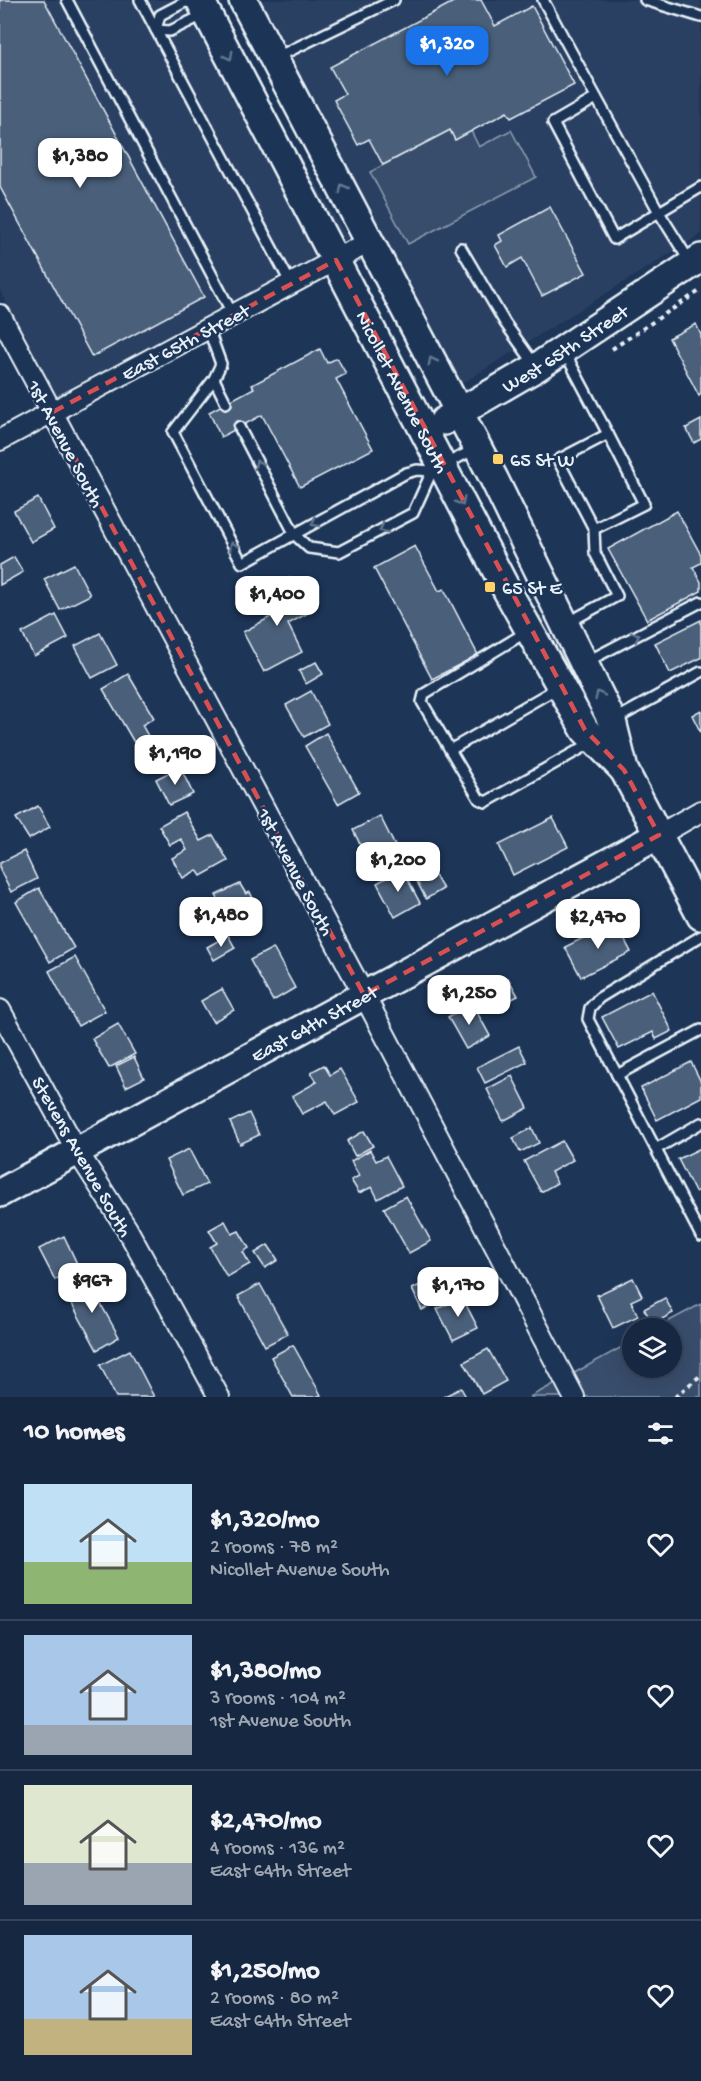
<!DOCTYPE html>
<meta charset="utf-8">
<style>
body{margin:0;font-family:"Gochi Hand",sans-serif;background:#1f3048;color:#f1f3f6;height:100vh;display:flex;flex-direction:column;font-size:22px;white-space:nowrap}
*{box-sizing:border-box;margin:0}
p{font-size:20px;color:#9ea6b1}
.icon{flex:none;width:33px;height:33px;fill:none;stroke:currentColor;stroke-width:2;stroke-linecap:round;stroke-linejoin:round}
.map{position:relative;height:1397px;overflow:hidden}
.drawer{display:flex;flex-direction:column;background:#162841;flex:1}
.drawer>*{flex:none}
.controls{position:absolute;left:622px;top:1318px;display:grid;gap:12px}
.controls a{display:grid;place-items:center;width:60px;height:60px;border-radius:50%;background:#162841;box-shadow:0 6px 24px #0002,0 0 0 2px #35445a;font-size:30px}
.price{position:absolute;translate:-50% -51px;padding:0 14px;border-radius:12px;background:#fff;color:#222;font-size:20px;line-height:39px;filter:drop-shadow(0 2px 3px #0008)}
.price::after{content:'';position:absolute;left:50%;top:36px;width:18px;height:14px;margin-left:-9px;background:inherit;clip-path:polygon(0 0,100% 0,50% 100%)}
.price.active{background:#1a73e8;color:#fff}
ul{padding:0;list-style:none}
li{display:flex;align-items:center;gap:18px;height:150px;padding:0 24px}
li+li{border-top:2px solid #35445a}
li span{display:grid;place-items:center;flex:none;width:168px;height:120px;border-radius:0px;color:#555}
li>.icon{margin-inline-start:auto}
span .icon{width:72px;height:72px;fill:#fffc;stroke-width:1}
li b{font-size:26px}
h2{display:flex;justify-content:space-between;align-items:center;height:72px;padding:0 24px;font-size:26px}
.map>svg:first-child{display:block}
.built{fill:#2a4162}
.green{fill:#374d6c;stroke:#909fb2;stroke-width:1.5}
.building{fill:#495e7a;stroke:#e8f1f8;stroke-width:1.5}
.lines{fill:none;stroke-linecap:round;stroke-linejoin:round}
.lane-casing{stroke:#e8f1f8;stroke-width:14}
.street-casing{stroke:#e8f1f8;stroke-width:24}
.secondary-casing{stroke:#e8f1f8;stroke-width:32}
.path{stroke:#e8f1f8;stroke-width:4;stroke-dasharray:4.5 4.5;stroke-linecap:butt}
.lane{stroke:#1d3557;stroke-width:9}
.street{stroke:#1d3557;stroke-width:20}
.secondary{stroke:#1d3557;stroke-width:27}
.oneway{stroke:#64778f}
.marked{fill:none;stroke:#da5052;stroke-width:4.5;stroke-dasharray:12 8;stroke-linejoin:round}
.poi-dot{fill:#ffd166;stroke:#1d3557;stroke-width:2}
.labels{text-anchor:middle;stroke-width:5;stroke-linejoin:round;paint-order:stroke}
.street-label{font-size:20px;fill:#e8f1f8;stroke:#1d3557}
.poi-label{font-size:20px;fill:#e8f1f8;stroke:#1d3557;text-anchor:start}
</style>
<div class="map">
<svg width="701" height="1397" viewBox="0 0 701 1397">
<rect width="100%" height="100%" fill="#1d3557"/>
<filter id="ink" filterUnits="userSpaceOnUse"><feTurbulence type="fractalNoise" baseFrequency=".0167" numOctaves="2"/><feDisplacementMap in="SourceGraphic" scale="12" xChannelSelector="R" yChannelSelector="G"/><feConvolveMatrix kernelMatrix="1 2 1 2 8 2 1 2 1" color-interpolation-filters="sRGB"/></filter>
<g filter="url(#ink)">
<!-- built -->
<g class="built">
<polygon points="0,0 210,0 350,242 54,401 0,290"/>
<polygon points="248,0 701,0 701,234 450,391"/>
</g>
<!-- green -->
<g class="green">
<polygon points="450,130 455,140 471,131 479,147 511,130 536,177 408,244 370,172"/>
<polygon points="701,1304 701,1397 530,1397 633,1341 633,1368 672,1368 672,1329 654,1329"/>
</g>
<!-- building -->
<g class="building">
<polygon points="0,0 44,0 204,297 92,357 0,187"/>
<polygon points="457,0 481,0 495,26 532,6 574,85 511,118 507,112 455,140 450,130 383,165 369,139 358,145 334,100 345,94 330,67"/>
<polygon points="550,207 586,273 542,296 522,258 507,267 495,245 502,241 499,235"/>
<polygon points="696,324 701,335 701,394 699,396 669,338"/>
<polygon points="320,349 327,363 337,358 346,374 336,379 373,449 300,487 262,415 221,437 209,412 254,388 252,385"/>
<polygon points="701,420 701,439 694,443 686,428"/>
<polygon points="38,498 54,529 31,542 14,511"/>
<polygon points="677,511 701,555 701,563 693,567 701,582 701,591 647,620 608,549"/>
<polygon points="415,546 439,591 444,589 478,655 432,679 374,568"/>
<polygon points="14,557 23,572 0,585 0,565"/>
<polygon points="74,564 90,595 60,610 44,579"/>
<polygon points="290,578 308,613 288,624 302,652 264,672 243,632 276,614 264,591"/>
<polygon points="56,615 68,638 34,656 22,633"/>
<polygon points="701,620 701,658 670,673 655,643"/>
<polygon points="100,633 117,665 92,678 75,646"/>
<polygon points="316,662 323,674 306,684 299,671"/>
<polygon points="128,674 154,718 142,725 148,736 135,744 103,689"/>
<polygon points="311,691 328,724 304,737 286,705"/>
<polygon points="701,710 701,733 692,715"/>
<polygon points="326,733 359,792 338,804 305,746"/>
<polygon points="180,767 193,794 169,805 156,779"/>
<polygon points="38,806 50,827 29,839 16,818"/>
<polygon points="184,812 201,841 213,835 228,861 201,876 197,870 183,878 172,858 187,850 181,839 170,845 159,826"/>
<polygon points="380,816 395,846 368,860 353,830"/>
<polygon points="553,818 568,847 513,875 499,845"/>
<polygon points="24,851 37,879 11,892 0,870 0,863"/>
<polygon points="430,867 443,889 426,899 414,876"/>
<polygon points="402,869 420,903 395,917 377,883"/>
<polygon points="240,884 246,894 250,892 255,903 250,905 257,917 233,929 216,895"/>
<polygon points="39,888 74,948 50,962 16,902"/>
<polygon points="615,922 631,952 581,977 565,947"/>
<polygon points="228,935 235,948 214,960 207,947"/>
<polygon points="273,948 295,988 273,1001 250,960"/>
<polygon points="75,957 105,1011 78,1026 49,971"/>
<polygon points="508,978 518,996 504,1003 494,986"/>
<polygon points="222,989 234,1010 213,1022 201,1001"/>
<polygon points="652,991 672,1031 656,1039 653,1032 619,1049 602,1017"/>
<polygon points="472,1003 490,1036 466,1049 448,1017"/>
<polygon points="118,1024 135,1054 109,1068 92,1039"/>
<polygon points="519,1046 527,1062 485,1083 477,1067"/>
<polygon points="134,1057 144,1078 126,1087 116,1066"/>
<polygon points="691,1062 701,1082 701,1097 657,1120 641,1088"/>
<polygon points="324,1065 330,1075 340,1069 359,1102 335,1115 327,1101 302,1114 292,1096 317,1082 311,1072"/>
<polygon points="512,1076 528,1108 503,1121 487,1089"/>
<polygon points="249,1113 259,1135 240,1144 230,1122"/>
<polygon points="532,1128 539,1143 520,1152 513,1138"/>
<polygon points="364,1131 373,1146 355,1156 347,1141"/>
<polygon points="562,1141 573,1160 551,1172 557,1183 541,1192 524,1161"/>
<polygon points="701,1148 701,1188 695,1192 678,1159"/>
<polygon points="189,1149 207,1184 183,1195 166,1160"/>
<polygon points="370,1150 376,1161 386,1156 402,1186 378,1199 372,1187 359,1193 351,1180 359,1176 351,1161"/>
<polygon points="406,1196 431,1241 409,1253 384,1208"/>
<polygon points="225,1221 232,1234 239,1231 249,1248 243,1252 250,1264 227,1277 210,1247 217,1243 209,1230"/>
<polygon points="64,1236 79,1268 55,1280 39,1249"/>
<polygon points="268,1245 278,1260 265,1268 255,1253"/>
<polygon points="442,1274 453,1294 422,1310 412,1289"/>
<polygon points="633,1278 642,1296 631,1301 638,1316 613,1328 597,1295"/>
<polygon points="87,1279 119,1337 97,1350 65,1291"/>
<polygon points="260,1284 288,1334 265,1346 238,1296"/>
<polygon points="462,1297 478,1328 453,1340 437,1309"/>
<polygon points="665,1298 673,1313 653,1324 644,1309"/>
<polygon points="293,1345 321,1395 316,1397 293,1397 271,1357"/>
<polygon points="488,1349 506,1381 482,1394 464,1362"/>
<polygon points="130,1350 154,1397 116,1397 100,1365"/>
<polygon points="461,1388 466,1397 443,1397"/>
</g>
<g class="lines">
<defs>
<g id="lane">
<polyline points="67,0 233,315"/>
<polyline points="140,0 291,284"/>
<polyline points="543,0 660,214 690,262"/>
<polyline points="645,0 701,17"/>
<polygon points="185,2 202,4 197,18 170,31 156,30 160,15"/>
<polyline points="277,57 394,0"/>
<polyline points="596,98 553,123 614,239 701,187"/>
<polyline points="461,248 505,323 535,365"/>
<polyline points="208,328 221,364 214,379 173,432 242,563 406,473 417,470 432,471 475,449"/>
<polyline points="564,351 608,434"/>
<polyline points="214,379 226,403"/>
<polyline points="239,427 295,535 309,548 339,552 413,513 432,471"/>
<polyline points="567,623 617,596 595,553 594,529 558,460 608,434 644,504 594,529"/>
<polyline points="528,631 424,694 422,702 479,799 486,802 593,742"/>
<polyline points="586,662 701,602"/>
<polyline points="614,720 701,672"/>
<polyline points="450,750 559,687"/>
<polyline points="701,936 599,998 590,1008 588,1019 701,1236"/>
<polyline points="617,1075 701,1030"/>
<polyline points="656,1149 701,1123"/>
</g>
<g id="street">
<polyline points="0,315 364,995 574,1397"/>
<polyline points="0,440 371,241"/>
<polyline points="659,835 701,811"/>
<polyline points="0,1010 77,1151 127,1229 219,1397"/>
</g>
<g id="secondary">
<path id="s1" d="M200,0L504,585L585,730L623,769"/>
<polyline points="243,0 494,479 612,721 624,770 701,916"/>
<path id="s2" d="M444,421L537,367L701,258"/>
<path id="s3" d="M0,1193L659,835"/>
</g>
</defs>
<!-- lane casing -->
<use href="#lane" class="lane-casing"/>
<!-- street casing -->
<use href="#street" class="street-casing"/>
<!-- secondary casing -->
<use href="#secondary" class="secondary-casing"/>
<!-- path -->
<g class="path">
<polyline points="612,349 701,290"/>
<polyline points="675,1397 701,1375"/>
</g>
<!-- lane -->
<use href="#lane" class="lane"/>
<!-- street -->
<use href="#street" class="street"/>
<!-- secondary -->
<use href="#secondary" class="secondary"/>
</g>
<!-- one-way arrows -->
<defs><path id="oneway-chevron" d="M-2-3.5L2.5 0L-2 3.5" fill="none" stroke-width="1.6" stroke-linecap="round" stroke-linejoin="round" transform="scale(1.5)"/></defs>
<g class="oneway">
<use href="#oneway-chevron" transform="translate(229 56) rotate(62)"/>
<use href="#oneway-chevron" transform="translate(343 188) rotate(-118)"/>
<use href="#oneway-chevron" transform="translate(432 361) rotate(-117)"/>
<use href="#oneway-chevron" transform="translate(258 464) rotate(-118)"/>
<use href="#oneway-chevron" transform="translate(461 502) rotate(63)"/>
<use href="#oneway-chevron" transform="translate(315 523) rotate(151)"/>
<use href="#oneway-chevron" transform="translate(383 529) rotate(152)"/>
<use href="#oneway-chevron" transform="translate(233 546) rotate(-118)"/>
<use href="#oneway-chevron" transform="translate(636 636) rotate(-27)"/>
<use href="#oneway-chevron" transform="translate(599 695) rotate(-116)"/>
</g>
</g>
<!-- marked area -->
<path class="marked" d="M336,260L585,730L624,770L659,835L364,995L51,413Z"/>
<!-- markers -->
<g class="poi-dot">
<rect x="492" y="453" width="12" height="12" rx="3"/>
<rect x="484" y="581" width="12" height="12" rx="3"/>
</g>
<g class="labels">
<!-- street labels -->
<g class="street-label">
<text transform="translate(185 341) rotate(-28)" y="7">East 65th Street</text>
<text dy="7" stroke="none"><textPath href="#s2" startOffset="141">West 65th Street</textPath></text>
<text dy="7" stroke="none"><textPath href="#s1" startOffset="441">Nicollet Avenue South</textPath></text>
<text transform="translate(67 443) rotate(62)" y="7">1st Avenue South</text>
<text transform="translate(297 871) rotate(62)" y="7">1st Avenue South</text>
<text dy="7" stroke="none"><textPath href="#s3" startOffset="357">East 64th Street</textPath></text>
<text transform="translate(83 1156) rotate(60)" y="7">Stevens Avenue South</text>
</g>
<!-- poi labels -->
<g class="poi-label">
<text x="510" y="466">65 St W</text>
<text x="502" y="594">65 St E</text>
</g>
</g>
</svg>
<div class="controls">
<a><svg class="icon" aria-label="layers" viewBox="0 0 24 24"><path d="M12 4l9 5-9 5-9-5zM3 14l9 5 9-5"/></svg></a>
</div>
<b class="price active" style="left:447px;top:77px">$1,320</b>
<b class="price" style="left:80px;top:189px">$1,380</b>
<b class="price" style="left:277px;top:627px">$1,400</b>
<b class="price" style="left:175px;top:786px">$1,190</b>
<b class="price" style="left:398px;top:893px">$1,200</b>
<b class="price" style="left:221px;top:948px">$1,480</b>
<b class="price" style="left:598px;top:950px">$2,470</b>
<b class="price" style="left:469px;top:1026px">$1,250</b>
<b class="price" style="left:92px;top:1314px">$967</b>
<b class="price" style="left:458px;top:1318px">$1,170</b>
</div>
<section class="drawer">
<h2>10 homes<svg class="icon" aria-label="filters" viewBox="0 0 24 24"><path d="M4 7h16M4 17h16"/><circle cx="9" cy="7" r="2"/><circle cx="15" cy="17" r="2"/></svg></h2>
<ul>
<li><span style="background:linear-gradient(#bfe0f5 65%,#8fb573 0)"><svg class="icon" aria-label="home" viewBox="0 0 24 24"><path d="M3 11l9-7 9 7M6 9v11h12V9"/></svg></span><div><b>$1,320/mo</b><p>2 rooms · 78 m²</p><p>Nicollet Avenue South</p></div><svg class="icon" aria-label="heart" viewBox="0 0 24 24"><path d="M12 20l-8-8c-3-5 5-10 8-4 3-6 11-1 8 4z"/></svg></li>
<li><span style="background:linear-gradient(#a9c7e8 75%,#9aa5b1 0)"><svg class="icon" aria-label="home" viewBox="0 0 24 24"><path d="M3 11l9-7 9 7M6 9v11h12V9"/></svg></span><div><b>$1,380/mo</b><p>3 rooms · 104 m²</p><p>1st Avenue South</p></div><svg class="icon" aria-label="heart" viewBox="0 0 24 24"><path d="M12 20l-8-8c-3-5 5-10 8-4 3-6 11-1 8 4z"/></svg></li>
<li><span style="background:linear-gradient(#dfe7d0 65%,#9aa5b1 0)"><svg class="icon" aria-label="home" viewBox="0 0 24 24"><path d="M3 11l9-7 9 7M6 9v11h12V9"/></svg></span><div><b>$2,470/mo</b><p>4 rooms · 136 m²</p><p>East 64th Street</p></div><svg class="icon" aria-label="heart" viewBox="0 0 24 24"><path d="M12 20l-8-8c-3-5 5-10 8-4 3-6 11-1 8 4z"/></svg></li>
<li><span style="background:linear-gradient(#a9c7e8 70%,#c2b280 0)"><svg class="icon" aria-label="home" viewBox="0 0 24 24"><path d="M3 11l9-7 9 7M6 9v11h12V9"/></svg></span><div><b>$1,250/mo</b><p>2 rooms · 80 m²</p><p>East 64th Street</p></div><svg class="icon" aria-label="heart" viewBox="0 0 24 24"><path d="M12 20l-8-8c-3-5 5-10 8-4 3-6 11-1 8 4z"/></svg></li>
</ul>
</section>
